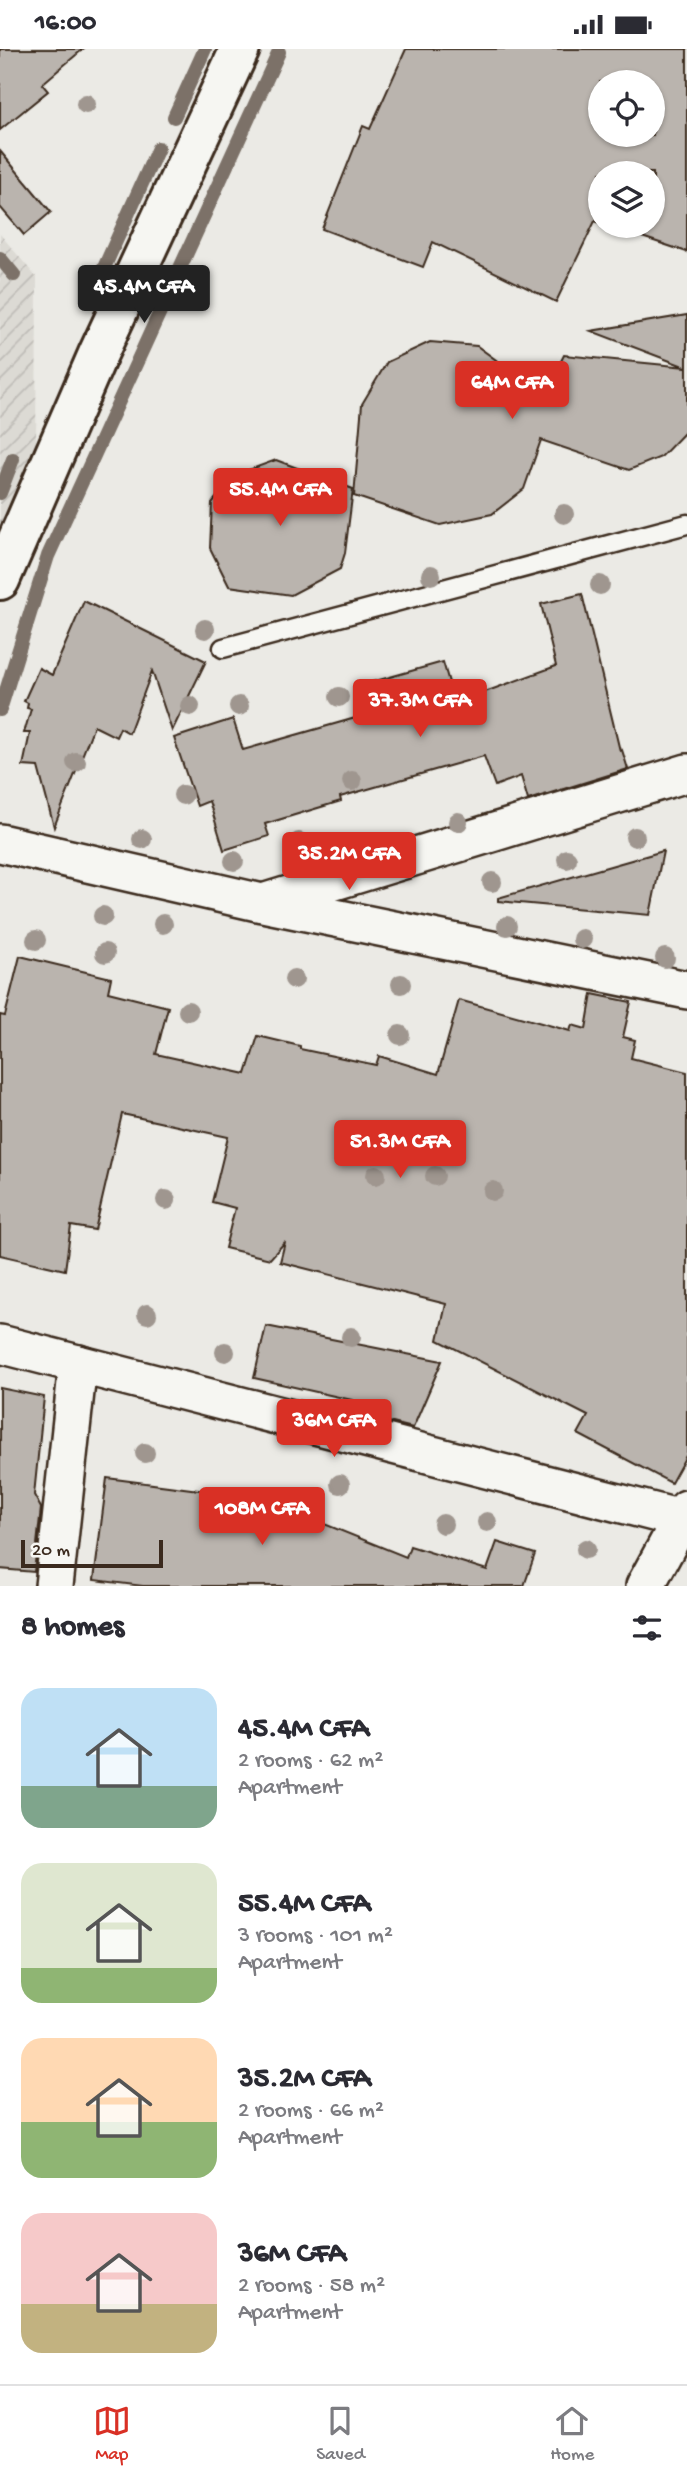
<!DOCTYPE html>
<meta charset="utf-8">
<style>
body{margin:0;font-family:"Gochi Hand",sans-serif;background:#f7f7f7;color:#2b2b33;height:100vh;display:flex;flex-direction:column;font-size:26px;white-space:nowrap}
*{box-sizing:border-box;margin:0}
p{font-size:23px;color:#7c7c81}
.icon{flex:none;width:38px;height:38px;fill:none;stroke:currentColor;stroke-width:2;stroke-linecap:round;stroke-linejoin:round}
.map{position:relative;height:1537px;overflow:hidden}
.sheet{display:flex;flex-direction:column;background:#fff;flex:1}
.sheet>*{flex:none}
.tools{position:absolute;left:588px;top:21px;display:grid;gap:14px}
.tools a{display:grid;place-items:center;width:77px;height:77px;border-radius:50%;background:#fff;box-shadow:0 2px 5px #0004;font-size:35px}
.scale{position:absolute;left:21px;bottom:18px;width:142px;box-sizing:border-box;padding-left:7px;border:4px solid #3b2a1e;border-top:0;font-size:19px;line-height:24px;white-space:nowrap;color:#3b2a1e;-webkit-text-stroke:5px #f6f6f2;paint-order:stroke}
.price{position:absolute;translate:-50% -60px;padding:0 16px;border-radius:7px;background:#d93025;color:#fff;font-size:23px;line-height:46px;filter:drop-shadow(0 2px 4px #0008)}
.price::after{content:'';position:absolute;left:50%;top:42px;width:21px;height:16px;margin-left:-10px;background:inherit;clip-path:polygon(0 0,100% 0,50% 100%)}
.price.current{background:#222;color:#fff}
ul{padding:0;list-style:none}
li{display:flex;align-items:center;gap:21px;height:175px;padding:0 21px}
li span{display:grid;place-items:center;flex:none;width:196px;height:140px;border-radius:21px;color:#555}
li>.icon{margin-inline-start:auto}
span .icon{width:84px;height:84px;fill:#fffc;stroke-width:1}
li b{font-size:30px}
h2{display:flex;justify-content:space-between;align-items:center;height:84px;padding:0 21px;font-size:30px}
.status{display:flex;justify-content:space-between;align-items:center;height:49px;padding:0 35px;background:#fff;direction:ltr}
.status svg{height:19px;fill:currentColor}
.menu{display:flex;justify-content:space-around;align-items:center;height:98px;border-top:2px solid #e1e1e2;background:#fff;font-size:19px;color:#7c7c81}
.menu a{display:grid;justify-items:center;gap:4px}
.menu .current{color:#d93025}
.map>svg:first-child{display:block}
.industrial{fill:url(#industrial-furrows)}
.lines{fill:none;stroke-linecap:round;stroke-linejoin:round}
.stream{stroke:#7c7167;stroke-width:14}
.building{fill:#bab4ae;stroke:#3b2a1e;stroke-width:2;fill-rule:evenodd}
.service-casing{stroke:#3b2a1e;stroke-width:23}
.minor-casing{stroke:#3b2a1e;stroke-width:42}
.secondary-casing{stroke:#3b2a1e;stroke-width:44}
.service{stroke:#f6f6f2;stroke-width:18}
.minor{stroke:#f6f6f2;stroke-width:37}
.secondary{stroke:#f6f6f2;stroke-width:38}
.tree{fill:#9f968f}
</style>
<div class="status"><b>16:00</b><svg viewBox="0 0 49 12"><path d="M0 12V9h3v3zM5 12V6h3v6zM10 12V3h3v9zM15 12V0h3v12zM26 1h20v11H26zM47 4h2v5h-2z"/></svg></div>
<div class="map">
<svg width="687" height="1537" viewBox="0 0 687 1537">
<defs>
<pattern id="industrial-furrows" width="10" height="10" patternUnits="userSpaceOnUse" patternTransform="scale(1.75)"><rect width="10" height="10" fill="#dcdad4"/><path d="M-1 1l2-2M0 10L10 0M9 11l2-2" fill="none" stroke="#bebbb6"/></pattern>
</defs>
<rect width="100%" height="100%" fill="#ebeae5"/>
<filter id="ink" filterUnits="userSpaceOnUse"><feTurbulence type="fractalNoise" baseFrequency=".0143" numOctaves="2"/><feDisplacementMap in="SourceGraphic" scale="14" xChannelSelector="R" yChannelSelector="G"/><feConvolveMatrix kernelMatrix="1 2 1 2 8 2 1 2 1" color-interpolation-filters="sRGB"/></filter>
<g filter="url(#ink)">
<!-- industrial -->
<polygon class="industrial" points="0,185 37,229 36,405 0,476"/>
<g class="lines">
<!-- stream -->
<g class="stream">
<polyline points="174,68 205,0"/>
<polyline points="0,209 14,226"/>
<polyline points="89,252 158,99"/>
<polyline points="0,444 13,410"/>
<polyline points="0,661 48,507 279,3"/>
</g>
</g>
<!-- building -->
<g class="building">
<polygon points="0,0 83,0 42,35 48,42 0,81"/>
<path d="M406,0H687V203L609,177H653V124H600V174L595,172L556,253L433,193L423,218L322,180L363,77L370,80ZM600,33H653V86H600Z"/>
<polygon points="0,102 51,163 24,186 0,158"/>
<polygon points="687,266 687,381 661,408 629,421 541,391 524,440 492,465 440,476 354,447 362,355 387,313 430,293 477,297 544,346 564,306 686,318 591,282"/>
<polygon points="276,411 353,440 345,504 340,520 291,546 229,537 210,499 212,454 235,426"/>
<polygon points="582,545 620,702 622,701 628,720 528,751 521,727 495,737 484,707 340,748 341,752 265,775 269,787 224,801 209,752 197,757 174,689 233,670 243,701 373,664 365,635 443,613 455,654 556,617 541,555"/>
<polygon points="84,552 206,612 172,682 152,622 129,684 120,679 116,688 94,677 54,778 38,718 23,717 30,684 24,684 31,660 27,659 28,654 24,652 39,619 52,626"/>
<polygon points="663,802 650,866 498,852 498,849"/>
<polygon points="20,907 111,929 108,943 168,958 156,1005 246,1025 258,987 300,997 300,1000 376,1016 379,1007 438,1025 459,951 570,982 572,976 586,980 592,945 631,953 623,988 635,991 631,1009 687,1023 687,1405 671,1434 578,1385 588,1367 438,1291 446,1255 280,1213 285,1193 270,1210 225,1199 235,1159 212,1153 228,1088 122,1065 95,1181 71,1177 65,1221 0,1206 0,966 5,967"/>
<polygon points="266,1277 442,1312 413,1379 348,1363 352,1351 254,1329"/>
<polygon points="0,1339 44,1348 34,1446 41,1459 34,1523 0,1520"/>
<polygon points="107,1429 260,1449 406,1508 410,1497 487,1521 497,1493 535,1505 524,1537 143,1537 94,1531"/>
</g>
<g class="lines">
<defs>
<polyline id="service" points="223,599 687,475"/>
<g id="minor">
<polyline points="0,794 262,854 687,941"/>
<polyline points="266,853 687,724"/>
<polyline points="0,1295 681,1470"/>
<polyline points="54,1537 78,1315"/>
<polyline points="645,1537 687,1460"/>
</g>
<polyline id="secondary" points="0,531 98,305 240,0"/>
</defs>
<!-- service casing -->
<use href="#service" class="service-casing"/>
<!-- minor casing -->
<use href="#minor" class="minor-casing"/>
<!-- secondary casing -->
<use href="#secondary" class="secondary-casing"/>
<!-- service -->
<use href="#service" class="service"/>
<!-- minor -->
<use href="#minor" class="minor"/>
<!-- secondary -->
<use href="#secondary" class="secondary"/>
</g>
<!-- trees -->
<g class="tree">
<circle cx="86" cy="55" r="10"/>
<circle cx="564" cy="465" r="10"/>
<circle cx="431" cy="526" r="10"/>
<circle cx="600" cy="536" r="10"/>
<circle cx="205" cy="580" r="10"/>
<circle cx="339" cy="648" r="10"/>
<circle cx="190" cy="657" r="10"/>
<circle cx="239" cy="657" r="10"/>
<circle cx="76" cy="713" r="10"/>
<circle cx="352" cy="732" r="10"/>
<circle cx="183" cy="746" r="10"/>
<circle cx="458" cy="773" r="10"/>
<circle cx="635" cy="788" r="10"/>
<circle cx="142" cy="790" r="10"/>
<circle cx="299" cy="793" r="10"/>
<circle cx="567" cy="810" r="10"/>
<circle cx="234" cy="812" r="10"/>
<circle cx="492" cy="833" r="10"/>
<circle cx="103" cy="867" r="10"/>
<circle cx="163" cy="875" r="10"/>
<circle cx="507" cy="877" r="10"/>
<circle cx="582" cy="890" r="10"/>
<circle cx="36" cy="891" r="10"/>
<circle cx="105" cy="904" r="10"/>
<circle cx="665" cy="909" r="10"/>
<circle cx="294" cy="930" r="10"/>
<circle cx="401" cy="935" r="10"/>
<circle cx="188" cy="962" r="10"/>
<circle cx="400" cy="986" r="10"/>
<circle cx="376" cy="1126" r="10"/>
<circle cx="435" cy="1127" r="10"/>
<circle cx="493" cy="1142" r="10"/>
<circle cx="166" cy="1151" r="10"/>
<circle cx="147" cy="1265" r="10"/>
<circle cx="351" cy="1288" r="10"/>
<circle cx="225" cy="1303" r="10"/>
<circle cx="145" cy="1404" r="10"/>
<circle cx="340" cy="1435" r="10"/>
<circle cx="487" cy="1473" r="10"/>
<circle cx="443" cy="1475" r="10"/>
<circle cx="586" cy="1500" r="10"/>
</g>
</g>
</svg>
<div class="tools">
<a><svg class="icon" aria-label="locate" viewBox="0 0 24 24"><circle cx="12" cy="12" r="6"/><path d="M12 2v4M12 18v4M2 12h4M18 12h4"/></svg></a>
<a><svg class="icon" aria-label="layers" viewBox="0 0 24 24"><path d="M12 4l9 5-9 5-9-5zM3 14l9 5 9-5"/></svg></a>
</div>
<div class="scale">20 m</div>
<b class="price current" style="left:144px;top:276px">45.4M CFA</b>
<b class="price" style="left:512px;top:372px">64M CFA</b>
<b class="price" style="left:280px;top:479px">55.4M CFA</b>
<b class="price" style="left:420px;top:690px">37.3M CFA</b>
<b class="price" style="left:349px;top:843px">35.2M CFA</b>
<b class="price" style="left:400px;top:1131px">51.3M CFA</b>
<b class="price" style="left:334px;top:1410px">36M CFA</b>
<b class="price" style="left:262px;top:1498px">108M CFA</b>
</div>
<section class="sheet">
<h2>8 homes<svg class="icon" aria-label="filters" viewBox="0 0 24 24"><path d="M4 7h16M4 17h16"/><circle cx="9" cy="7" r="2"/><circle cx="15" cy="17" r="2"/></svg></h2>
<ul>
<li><span style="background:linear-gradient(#bfe0f5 70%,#7fa58c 0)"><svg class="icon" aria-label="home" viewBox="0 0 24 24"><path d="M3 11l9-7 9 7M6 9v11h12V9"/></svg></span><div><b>45.4M CFA</b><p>2 rooms · 62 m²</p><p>Apartment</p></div></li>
<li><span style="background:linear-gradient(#dfe7d0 75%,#8fb573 0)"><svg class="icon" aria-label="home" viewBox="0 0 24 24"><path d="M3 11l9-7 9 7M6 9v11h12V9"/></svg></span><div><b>55.4M CFA</b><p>3 rooms · 101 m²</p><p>Apartment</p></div></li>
<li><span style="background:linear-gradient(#ffd9b3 60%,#8fb573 0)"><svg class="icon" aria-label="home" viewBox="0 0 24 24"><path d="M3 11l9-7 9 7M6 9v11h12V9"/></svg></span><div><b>35.2M CFA</b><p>2 rooms · 66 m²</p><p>Apartment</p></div></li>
<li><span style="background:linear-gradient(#f6c9c9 65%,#c2b280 0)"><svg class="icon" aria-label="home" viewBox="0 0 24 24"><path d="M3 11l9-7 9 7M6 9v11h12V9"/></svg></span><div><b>36M CFA</b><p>2 rooms · 58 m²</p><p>Apartment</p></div></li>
</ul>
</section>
<nav class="menu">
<a class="current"><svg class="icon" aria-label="map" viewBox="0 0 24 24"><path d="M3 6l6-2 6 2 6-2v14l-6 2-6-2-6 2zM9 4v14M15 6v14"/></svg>Map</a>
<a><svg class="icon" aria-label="saved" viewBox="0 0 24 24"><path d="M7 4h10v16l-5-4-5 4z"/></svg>Saved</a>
<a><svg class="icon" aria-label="home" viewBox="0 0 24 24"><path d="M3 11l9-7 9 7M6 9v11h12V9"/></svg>Home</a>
</nav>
